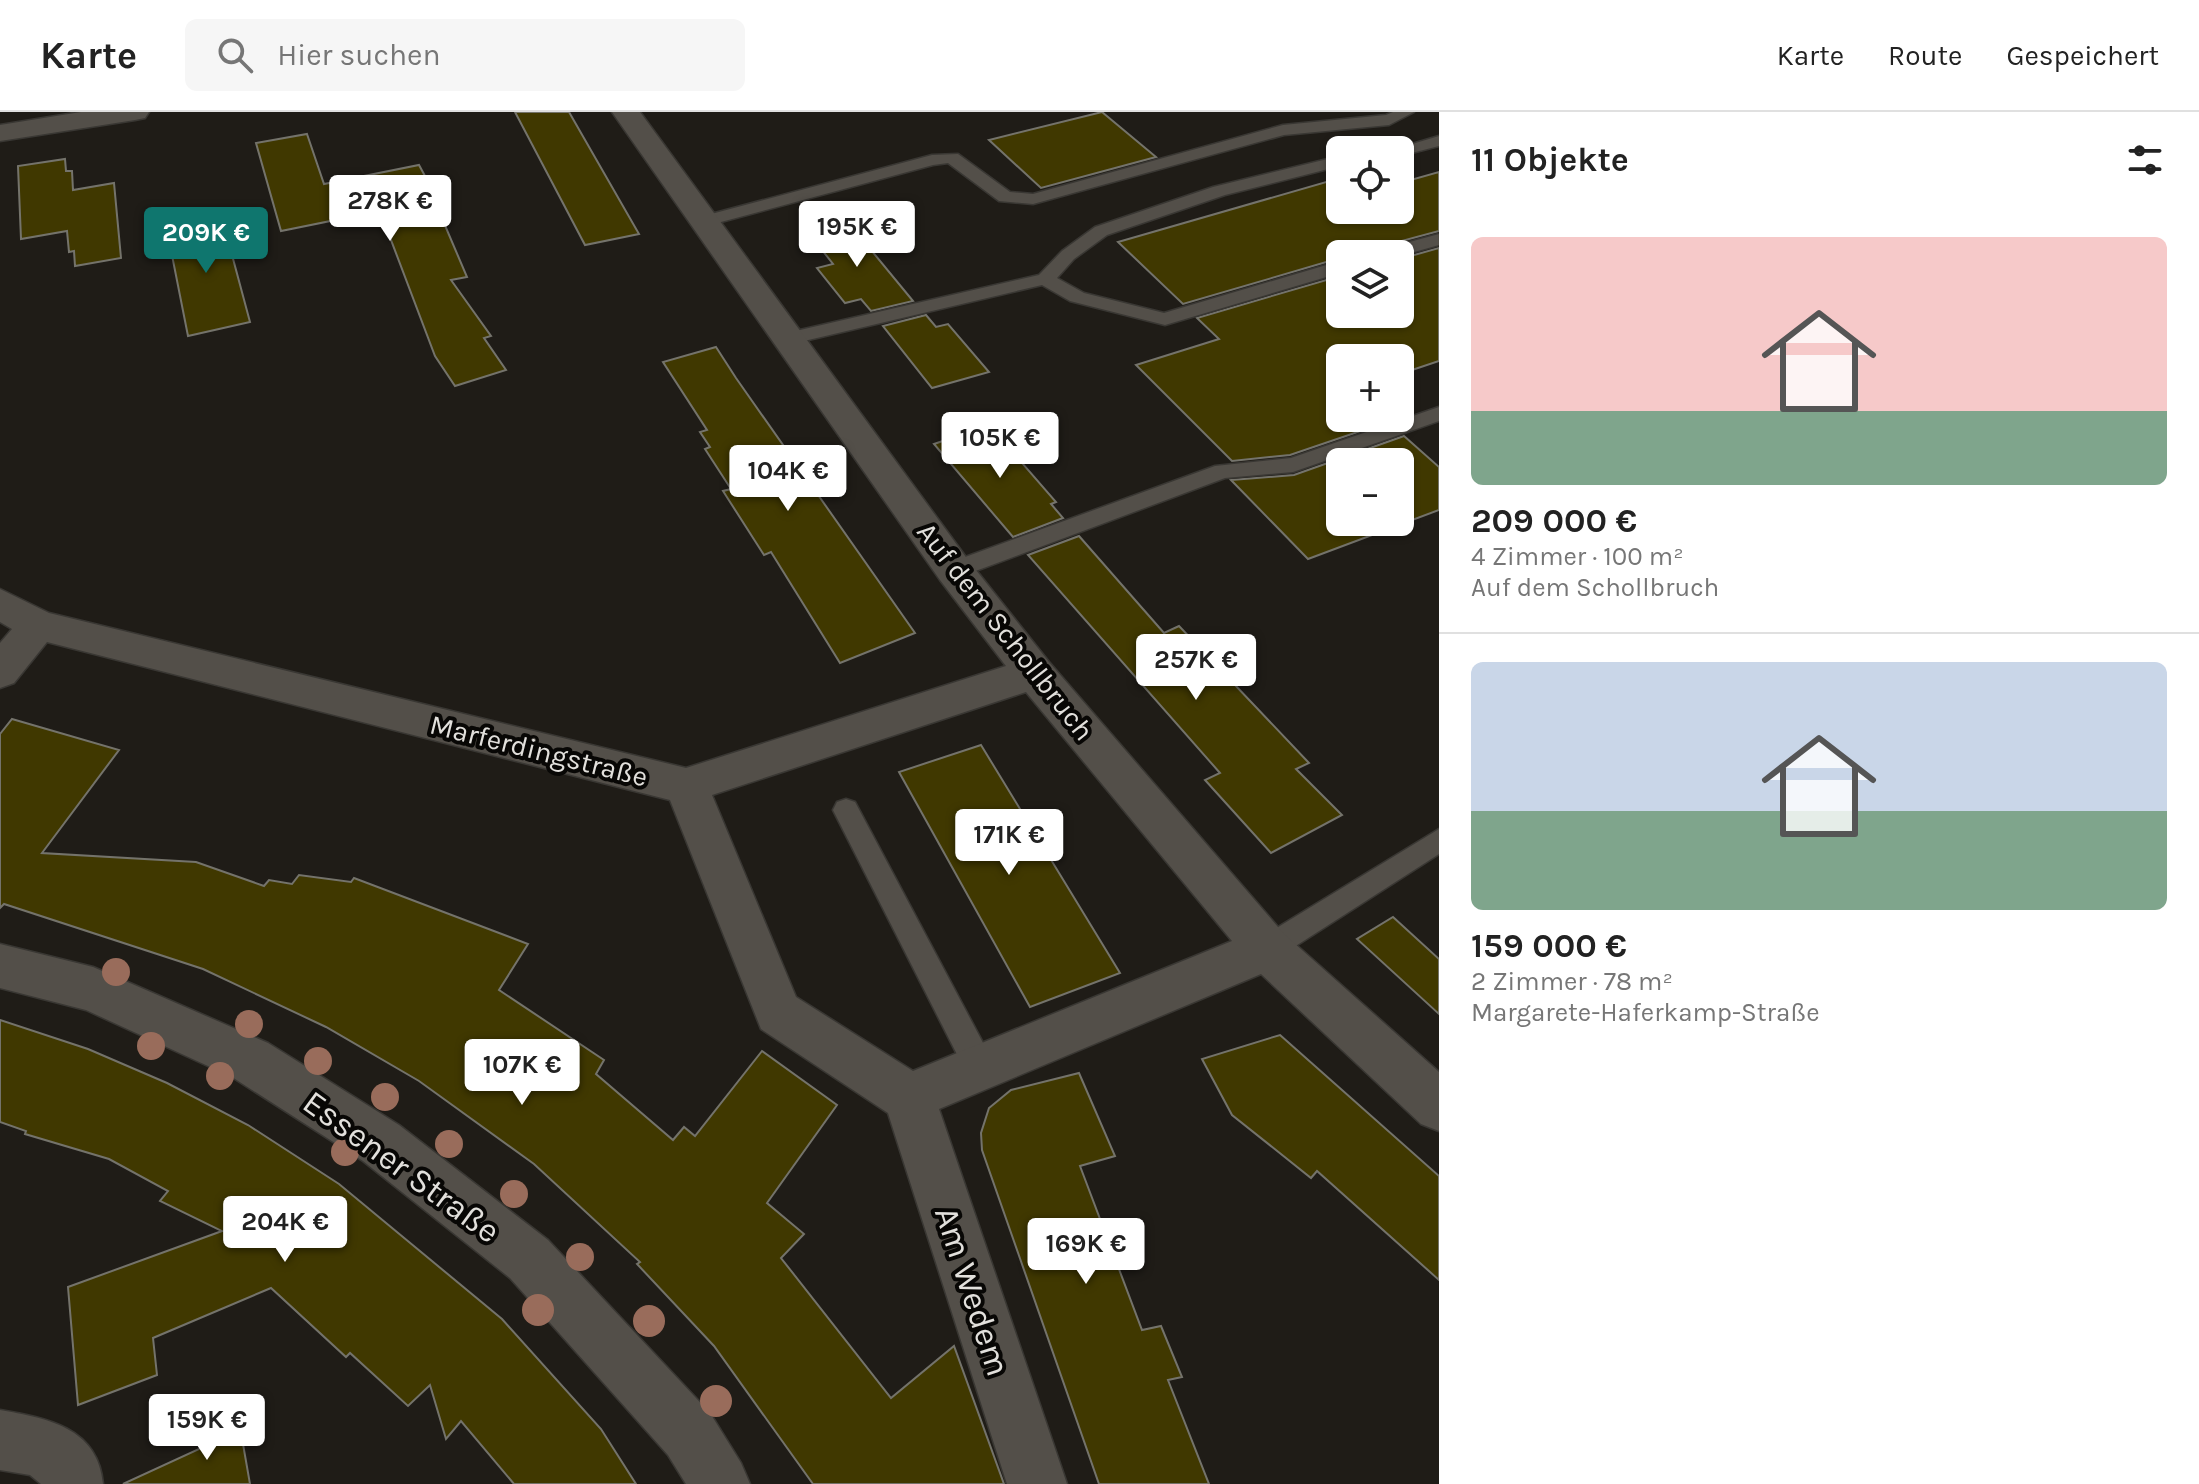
<!DOCTYPE html>
<html lang="de">
<meta charset="utf-8">
<style>
body{margin:0;font-family:Karla,sans-serif;background:#f6f6f6;color:#222;height:100vh;display:flex;flex-direction:column;font-size:30px;white-space:nowrap}
*{box-sizing:border-box;margin:0}
p{font-size:26px;color:#767676}
.icon{flex:none;width:44px;height:44px;fill:none;stroke:currentColor;stroke-width:2;stroke-linecap:round;stroke-linejoin:round}
.map{position:relative;flex:1;overflow:hidden}
.details{display:flex;flex-direction:column;background:#fff;width:760px}
.details>*{flex:none}
.controls{position:absolute;left:1326px;top:24px;display:grid;gap:16px}
.controls a{display:grid;place-items:center;width:88px;height:88px;border-radius:12px;background:#fff;box-shadow:0 2px 6px #0004;font-size:40px}
.price{position:absolute;translate:-50% -68px;padding:0 18px;border-radius:8px;background:#fff;color:#222;font-size:26px;line-height:52px;filter:drop-shadow(0 2px 4px #0008)}
.price::after{content:'';position:absolute;left:50%;top:48px;width:24px;height:18px;margin-left:-12px;background:inherit;clip-path:polygon(0 0,100% 0,50% 100%)}
.price.selected{background:#0f766e;color:#fff}
ul{padding:0;list-style:none}
li{display:grid;align-content:center;gap:16px;height:424px;padding:0 32px}
li+li{border-top:2px solid #e0e0e0}
li span{display:grid;place-items:center;height:248px;border-radius:12px;color:#555}
li>.icon{margin-inline-start:auto}
span .icon{width:144px;height:144px;fill:#fffc;stroke-width:1}
li b{font-size:34px}
h2{display:flex;justify-content:space-between;align-items:center;height:96px;padding:0 32px;font-size:34px}
header{display:flex;align-items:center;gap:48px;box-sizing:border-box;height:112px;padding:0 40px;background:#fff;border-bottom:2px solid #e0e0e0}
header strong{font-size:38px}
nav{display:flex;gap:44px;margin-inline-start:auto;font-size:28px}
.search{width:560px;height:72px;background:#f6f6f6;display:flex;align-items:center;gap:20px;box-sizing:border-box;padding:0 28px;border-radius:12px;color:#767676;font-size:30px}
main{display:flex;flex:1;min-height:0}
.map>svg:first-child{display:block}
.building{fill:#403800;stroke:#74736b;stroke-width:2;fill-rule:evenodd}
.lines{fill:none;stroke-linecap:round;stroke-linejoin:round}
.lane-casing{stroke:#393733;stroke-width:3}
.street-casing{stroke:#393733;stroke-width:3}
.lane{fill:#534f49;fill-rule:evenodd}
.street{fill:#534f49;fill-rule:evenodd}
.tree{fill:#996c5b}
.labels{text-anchor:middle;stroke-width:8;stroke-linejoin:round;paint-order:stroke}
.street-label{font-size:28px;fill:#e2e0dc;stroke:#080705}
.near-street-label{font-size:34px;fill:#e2e0dc;stroke:#080705}
</style>
<header>
<strong>Karte</strong>
<div class="search"><svg class="icon" aria-label="search" viewBox="0 0 24 24"><circle cx="10" cy="10" r="6"/><path d="M15 15l6 6"/></svg>Hier suchen</div>
<nav><a>Karte</a><a>Route</a><a>Gespeichert</a></nav>
</header>
<main>
<div class="map">
<svg width="1439" height="1372" viewBox="0 0 1439 1372">
<rect width="100%" height="100%" fill="#1f1c17"/>
<!-- building -->
<g class="building">
<polygon points="515,0 569,0 639,122 585,133"/>
<polygon points="1102,0 1156,45 1041,76 989,28"/>
<polygon points="307,22 324,72 419,53 439,90 435,90 467,165 451,168 491,224 484,226 506,258 455,274 435,244 380,99 281,119 256,31"/>
<polygon points="65,47 66,59 72,59 73,78 114,71 121,146 75,154 74,139 69,140 67,119 21,127 18,54"/>
<polygon points="1439,60 1439,119 1379,135 1374,142 1340,142 1340,146 1183,192 1118,130 1340,66 1340,98 1400,98 1400,71"/>
<polygon points="221,102 250,210 188,224 166,113"/>
<polygon points="848,110 913,189 871,199 861,187 845,191 817,156 833,152 808,120"/>
<polygon points="1439,136 1439,249 1400,262 1400,246 1340,246 1340,306 1383,306 1387,310 1290,343 1232,349 1136,253 1219,227 1197,206 1340,164 1340,202 1400,202 1400,147"/>
<polygon points="926,203 936,215 948,212 989,260 932,276 883,214"/>
<polygon points="716,235 736,266 915,521 840,551 771,440 764,443 723,379 731,377 705,337 710,335 700,320 707,318 663,250"/>
<polygon points="989,313 1056,390 1051,392 1063,406 1013,425 934,332"/>
<path d="M1404,324L1439,355V398L1308,447L1231,368L1294,363ZM1340,350H1400V410H1340Z"/>
<polygon points="1079,424 1164,521 1179,514 1309,651 1296,657 1342,703 1271,741 1205,668 1220,661 1028,443"/>
<polygon points="12,607 119,638 42,741 196,750 264,774 269,768 292,772 299,763 351,770 354,766 528,832 499,878 604,948 596,962 673,1028 684,1015 695,1024 762,939 837,993 767,1091 804,1122 781,1146 891,1286 954,1234 1004,1372 813,1372 714,1234 637,1152 640,1150 534,1052 419,969 326,915 203,857 4,792 0,796 0,622"/>
<polygon points="981,633 1120,861 1030,895 899,660"/>
<polygon points="1393,805 1439,847 1439,902 1357,827"/>
<polygon points="0,908 88,937 167,971 248,1013 339,1072 502,1207 601,1317 636,1372 514,1372 461,1309 446,1327 430,1273 408,1294 350,1241 346,1245 271,1176 153,1226 157,1263 78,1293 68,1175 222,1119 160,1089 168,1079 109,1047 25,1022 26,1019 0,1010"/>
<polygon points="1280,923 1439,1064 1439,1168 1317,1059 1311,1066 1232,1003 1202,947"/>
<polygon points="1079,961 1115,1044 1080,1054 1142,1218 1161,1214 1182,1265 1168,1268 1209,1372 1099,1372 982,1038 981,1021 989,996 1011,978"/>
<polygon points="236,1292 250,1372 123,1372 210,1332"/>
</g>
<g class="lines">
<defs>
<g id="lane">
<polygon points="1393,0 1414,0 1389,13 1284,23 1033,92 999,89 948,51 933,53 706,114 697,109 700,105 932,43 958,42 1010,80 1033,82 1283,13 1386,3"/>
<polygon points="1439,24 1439,34 1400,44 1400,38 1392,38"/>
<polygon points="1340,44 1340,54 1225,83 1107,123 1074,147 1057,166 1084,181 1164,201 1340,149 1340,161 1165,213 1070,189 1042,173 787,233 777,227 787,221 1039,163 1062,139 1095,115 1213,75"/>
<polygon points="1439,122 1439,133 1400,144 1377,142 1380,138"/>
<polygon points="1439,295 1439,309 1293,360 1225,366 962,464 954,466 946,464 943,458 946,452 1215,354 1291,346"/>
<polygon points="846,687 855,690 991,946 995,956 991,966 980,970 969,966 833,698 837,690"/>
<polygon points="1439,717 1439,742 1277,846 1267,850 1257,846 1253,837 1257,828"/>
</g>
<g id="street">
<polygon points="81,0 149,0 145,6 135,8 0,29 0,13"/>
<path d="M612,0H640L968,448L1049,550L1284,822L1439,960V1019L1421,1012L1261,862L939,997L1067,1372H1007L888,1001L761,917L670,688L47,530L14,571L0,576V531L12,517L0,510V477L49,501L686,656L1006,554L940,468ZM1026,580L1232,829L913,959L796,885L712,683Z"/>
<polygon points="0,832 93,855 268,931 399,1013 548,1128 710,1301 741,1351 750,1372 686,1372 668,1343 510,1166 363,1049 232,965 86,898 0,876"/>
<path d="M0,1298C46,1306 98,1315 103,1372H41L30,1363L0,1358Z"/>
</g>
</defs>
<!-- lane casing -->
<use href="#lane" class="lane-casing"/>
<!-- street casing -->
<use href="#street" class="street-casing"/>
<!-- lane -->
<use href="#lane" class="lane"/>
<!-- street -->
<use href="#street" class="street"/>
</g>
<!-- trees -->
<g class="tree">
<circle cx="116" cy="860" r="14"/>
<circle cx="249" cy="912" r="14"/>
<circle cx="151" cy="934" r="14"/>
<circle cx="318" cy="949" r="14"/>
<circle cx="220" cy="964" r="14"/>
<circle cx="385" cy="985" r="14"/>
<circle cx="449" cy="1032" r="14"/>
<circle cx="345" cy="1040" r="14"/>
<circle cx="514" cy="1082" r="14"/>
<circle cx="580" cy="1145" r="14"/>
<circle cx="538" cy="1198" r="16"/>
<circle cx="649" cy="1209" r="16"/>
<circle cx="716" cy="1289" r="16"/>
</g>
<g class="labels">
<!-- street labels -->
<g class="street-label">
<text transform="translate(1006 519) rotate(52)" y="10">Auf dem Schollbruch</text>
<text transform="translate(539 638) rotate(14)" y="10">Marferdingstraße</text>
</g>
<!-- near-street labels -->
<g class="near-street-label">
<text transform="translate(402 1054) rotate(36)" y="12">Essener Straße</text>
<text transform="translate(973 1179) rotate(72)" y="12">Am Wedem</text>
</g>
</g>
</svg>
<div class="controls">
<a><svg class="icon" aria-label="locate" viewBox="0 0 24 24"><circle cx="12" cy="12" r="6"/><path d="M12 2v4M12 18v4M2 12h4M18 12h4"/></svg></a>
<a><svg class="icon" aria-label="layers" viewBox="0 0 24 24"><path d="M12 4l9 5-9 5-9-5zM3 14l9 5 9-5"/></svg></a>
<a>+</a>
<a>−</a>
</div>
<b class="price" style="left:390px;top:131px">278K €</b>
<b class="price" style="left:857px;top:157px">195K €</b>
<b class="price selected" style="left:206px;top:163px">209K €</b>
<b class="price" style="left:1000px;top:368px">105K €</b>
<b class="price" style="left:788px;top:401px">104K €</b>
<b class="price" style="left:1196px;top:590px">257K €</b>
<b class="price" style="left:1009px;top:765px">171K €</b>
<b class="price" style="left:522px;top:995px">107K €</b>
<b class="price" style="left:285px;top:1152px">204K €</b>
<b class="price" style="left:1086px;top:1174px">169K €</b>
<b class="price" style="left:207px;top:1350px">159K €</b>
</div>
<section class="details">
<h2>11 Objekte<svg class="icon" aria-label="filters" viewBox="0 0 24 24"><path d="M4 7h16M4 17h16"/><circle cx="9" cy="7" r="2"/><circle cx="15" cy="17" r="2"/></svg></h2>
<ul>
<li><span style="background:linear-gradient(#f6c9c9 70%,#7fa58c 0)"><svg class="icon" aria-label="home" viewBox="0 0 24 24"><path d="M3 11l9-7 9 7M6 9v11h12V9"/></svg></span><div><b>209 000 €</b><p>4 Zimmer · 100 m²</p><p>Auf dem Schollbruch</p></div></li>
<li><span style="background:linear-gradient(#c9d6e8 60%,#7fa58c 0)"><svg class="icon" aria-label="home" viewBox="0 0 24 24"><path d="M3 11l9-7 9 7M6 9v11h12V9"/></svg></span><div><b>159 000 €</b><p>2 Zimmer · 78 m²</p><p>Margarete-Haferkamp-Straße</p></div></li>
</ul>
</section>
</main>
